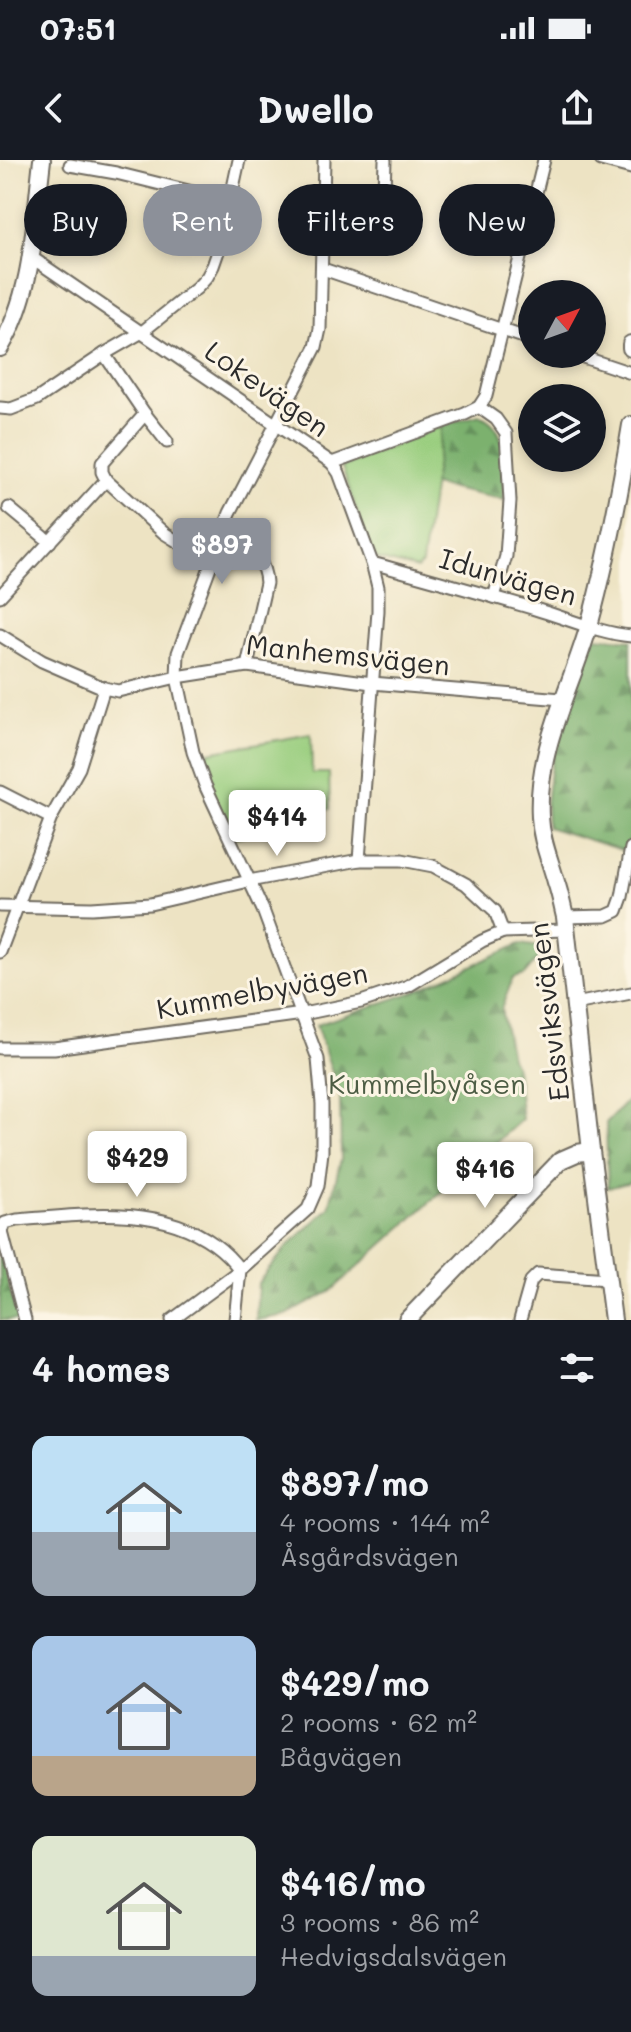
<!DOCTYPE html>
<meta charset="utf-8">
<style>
body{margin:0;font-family:Mali,sans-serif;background:#242831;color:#f1f3f6;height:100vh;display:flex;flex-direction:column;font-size:30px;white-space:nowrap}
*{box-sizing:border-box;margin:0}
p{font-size:26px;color:#9ea1a6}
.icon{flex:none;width:44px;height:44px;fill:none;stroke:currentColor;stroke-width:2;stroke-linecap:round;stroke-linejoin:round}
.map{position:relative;height:1160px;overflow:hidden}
.panel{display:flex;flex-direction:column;background:#171b24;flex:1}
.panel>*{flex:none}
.banner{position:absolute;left:24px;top:24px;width:584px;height:72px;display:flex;gap:16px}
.needle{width:52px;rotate:49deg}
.fabs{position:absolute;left:518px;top:120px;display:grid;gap:16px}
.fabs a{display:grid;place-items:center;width:88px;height:88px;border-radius:50%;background:#171b24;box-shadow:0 4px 12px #0003;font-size:40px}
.price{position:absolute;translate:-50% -68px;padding:0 18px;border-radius:8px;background:#fff;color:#222;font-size:26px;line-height:52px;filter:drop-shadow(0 2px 4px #0008)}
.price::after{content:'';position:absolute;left:50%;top:48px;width:24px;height:18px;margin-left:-12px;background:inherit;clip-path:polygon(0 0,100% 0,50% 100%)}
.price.active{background:#8c9099;color:#fff}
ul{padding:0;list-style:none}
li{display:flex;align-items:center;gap:24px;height:200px;padding:0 32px}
li span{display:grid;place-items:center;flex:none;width:224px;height:160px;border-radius:16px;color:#555}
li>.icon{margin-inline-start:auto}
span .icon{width:96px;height:96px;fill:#fffc;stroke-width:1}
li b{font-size:34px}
h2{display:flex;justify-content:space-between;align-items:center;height:96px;padding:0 32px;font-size:34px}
.pill{padding:0 28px;border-radius:36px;background:#171b24;box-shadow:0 4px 12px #0003;font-size:28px;line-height:72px}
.pill.active{background:#8c9099;color:#fff}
.status{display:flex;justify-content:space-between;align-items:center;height:56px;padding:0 40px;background:#171b24;direction:ltr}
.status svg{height:22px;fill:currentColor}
header{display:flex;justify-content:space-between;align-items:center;height:104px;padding:0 32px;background:#171b24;font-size:36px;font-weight:700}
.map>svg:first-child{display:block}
.green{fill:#9ace7f;stroke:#627c55;stroke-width:2}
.forest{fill:url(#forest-firs);stroke:#536e4c;stroke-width:2}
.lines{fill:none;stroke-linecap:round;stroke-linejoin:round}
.street-casing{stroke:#6f6b60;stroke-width:15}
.secondary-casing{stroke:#6f6b60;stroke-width:20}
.street{stroke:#fff;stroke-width:11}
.secondary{stroke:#fff;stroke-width:16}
.labels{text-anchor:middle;stroke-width:6;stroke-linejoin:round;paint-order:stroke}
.street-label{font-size:28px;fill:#2b2b2b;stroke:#fcf5e5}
.park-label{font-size:28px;fill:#4c5c44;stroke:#fcf5e5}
</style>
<div class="status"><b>07:51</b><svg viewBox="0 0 49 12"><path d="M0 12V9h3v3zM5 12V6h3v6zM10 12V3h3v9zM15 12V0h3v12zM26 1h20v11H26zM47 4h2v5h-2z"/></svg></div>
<header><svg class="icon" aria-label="back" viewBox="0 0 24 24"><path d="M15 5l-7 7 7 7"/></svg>Dwello<svg class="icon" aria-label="share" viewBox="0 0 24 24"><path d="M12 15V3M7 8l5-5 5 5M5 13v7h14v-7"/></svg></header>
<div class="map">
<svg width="631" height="1160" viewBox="0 0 631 1160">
<defs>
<pattern id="forest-firs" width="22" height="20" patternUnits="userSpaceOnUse" patternTransform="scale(2)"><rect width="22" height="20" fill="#7bb16e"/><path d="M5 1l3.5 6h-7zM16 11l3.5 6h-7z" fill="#65905b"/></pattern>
</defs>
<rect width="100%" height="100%" fill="#fcf5e5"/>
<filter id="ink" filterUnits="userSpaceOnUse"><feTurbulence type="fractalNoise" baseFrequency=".0125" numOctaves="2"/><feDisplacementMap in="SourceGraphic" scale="16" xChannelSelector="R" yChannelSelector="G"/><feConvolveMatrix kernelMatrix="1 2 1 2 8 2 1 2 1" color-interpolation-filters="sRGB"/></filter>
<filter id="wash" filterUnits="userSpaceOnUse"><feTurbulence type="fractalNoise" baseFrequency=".006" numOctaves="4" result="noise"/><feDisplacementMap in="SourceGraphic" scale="32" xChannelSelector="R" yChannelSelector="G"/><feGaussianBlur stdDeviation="1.8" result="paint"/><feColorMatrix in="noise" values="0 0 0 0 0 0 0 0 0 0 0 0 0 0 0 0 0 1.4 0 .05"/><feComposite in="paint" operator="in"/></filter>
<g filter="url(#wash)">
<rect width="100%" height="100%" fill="#ede3c3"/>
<!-- green -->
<g class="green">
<polygon points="442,266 422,404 417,409 377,399 369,388 342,307"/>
<polygon points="311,574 312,613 329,613 330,649 235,678 207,623 203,593"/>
</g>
<!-- forest -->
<g class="forest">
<path d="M479,255C512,267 504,312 504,340L433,325L442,266Z"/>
<polygon points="595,477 631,480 631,678 625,691 547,667 546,645 549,619 556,578"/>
<polygon points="520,784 547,788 524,815 513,818 501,849 511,898 516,908 522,959 330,1132 286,1155 256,1160 258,1123 287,1087 329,1048 341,999 340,936 316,865 414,832"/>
<polygon points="631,937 631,1022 608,1028 606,963"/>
<polygon points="0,1093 18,1160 0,1160"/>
</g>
</g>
<g filter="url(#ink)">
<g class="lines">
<defs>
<g id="street">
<polyline points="601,0 631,8"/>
<polyline points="70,5 116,13 229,41"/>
<polyline points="384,32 385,0"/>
<polyline points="31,97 332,303 465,254 479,247 486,236 544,0"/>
<polyline points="323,109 532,180"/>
<polyline points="104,194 145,254 102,303 102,312 106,320 164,373 180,383 214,397"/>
<polyline points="574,194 631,213"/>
<polyline points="479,247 496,259 506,273 510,341 506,396 494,437"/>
<polyline points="0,248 11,249 37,239 104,194 142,172 197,128 207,117 213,106 221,83 239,0"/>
<polyline points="145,254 167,282"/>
<polyline points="332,303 339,313 372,403 378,427 378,451 359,700"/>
<polyline points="9,348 50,382"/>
<path d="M228,361C244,380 265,397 266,423L247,506"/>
<path d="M372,403C426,418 481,433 535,449C566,458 599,473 631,476"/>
<polyline points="0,436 106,320"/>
<polyline points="0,475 42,501 104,528 118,531 177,517 247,506 372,523 562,539"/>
<polyline points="0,632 51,658"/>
<polyline points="0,746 92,748 150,744 249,721 359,700 402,700 433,706 466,724 495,751 503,772"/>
<polyline points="565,757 606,756 617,751 622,737 631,688"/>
<polyline points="0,792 51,658 79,608 104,528"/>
<polyline points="575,844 631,833"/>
<polyline points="0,888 54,888 303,854 361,842 408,826 482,781 503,772 566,770"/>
<path d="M25,1160L2,1072L5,1063L17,1060C82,1055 158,1043 214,1084C225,1092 232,1099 240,1110"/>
<polyline points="172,1160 240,1110 308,1049 318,1026 322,992 322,944 318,899 263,750 205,625 193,592 177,517 178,493 230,353 316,187 320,169 324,0"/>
<polyline points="235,1160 240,1110"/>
<polyline points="520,1160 531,1121 538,1114 608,1119"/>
</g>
<g id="secondary">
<polyline points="631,184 631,188"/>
<path d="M0,188C34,132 34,64 42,0"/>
<polyline points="407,1160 561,1000 577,993 591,991"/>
<path d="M613,1160L591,991L565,757C562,745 560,733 556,722C550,700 541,680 540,657C536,588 572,527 590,462C608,396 620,332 631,265"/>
</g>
</defs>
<!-- street casing -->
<use href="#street" class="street-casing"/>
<!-- secondary casing -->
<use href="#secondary" class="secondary-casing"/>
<!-- street -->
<use href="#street" class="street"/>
<!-- secondary -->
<use href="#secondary" class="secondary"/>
</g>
</g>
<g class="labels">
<!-- street labels -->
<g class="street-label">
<text transform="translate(267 229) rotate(35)" y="10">Lokevägen</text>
<text transform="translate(508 417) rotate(16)" y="10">Idunvägen</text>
<text transform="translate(348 495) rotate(6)" y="10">Manhemsvägen</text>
<text transform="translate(262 831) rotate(-10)" y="10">Kummelbyvägen</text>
<text transform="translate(549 852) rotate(-97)" y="10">Edsviksvägen</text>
</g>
<!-- park labels -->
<g class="park-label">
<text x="427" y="934">Kummelbyåsen</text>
</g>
</g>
</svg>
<div class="fabs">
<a><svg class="needle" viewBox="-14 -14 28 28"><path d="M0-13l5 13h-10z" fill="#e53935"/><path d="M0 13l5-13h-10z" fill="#9ea1a6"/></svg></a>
<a><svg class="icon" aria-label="layers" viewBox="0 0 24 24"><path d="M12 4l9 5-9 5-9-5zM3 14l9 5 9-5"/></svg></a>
</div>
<b class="price active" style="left:222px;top:426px">$897</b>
<b class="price" style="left:277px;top:698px">$414</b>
<b class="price" style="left:137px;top:1039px">$429</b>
<b class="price" style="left:485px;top:1050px">$416</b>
<div class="banner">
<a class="pill">Buy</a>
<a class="pill active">Rent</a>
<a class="pill">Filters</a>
<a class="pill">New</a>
</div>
</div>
<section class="panel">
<h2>4 homes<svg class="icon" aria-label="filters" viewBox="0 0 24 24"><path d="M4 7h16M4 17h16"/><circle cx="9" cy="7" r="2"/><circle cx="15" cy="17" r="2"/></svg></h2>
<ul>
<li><span style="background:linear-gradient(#bfe0f5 60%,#9aa5b1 0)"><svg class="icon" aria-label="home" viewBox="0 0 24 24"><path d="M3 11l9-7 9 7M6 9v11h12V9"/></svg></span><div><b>$897/mo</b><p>4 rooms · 144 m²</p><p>Åsgårdsvägen</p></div></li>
<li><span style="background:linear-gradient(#a9c7e8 75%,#b9a48a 0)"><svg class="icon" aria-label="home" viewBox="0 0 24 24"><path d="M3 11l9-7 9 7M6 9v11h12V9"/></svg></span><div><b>$429/mo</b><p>2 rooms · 62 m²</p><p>Bågvägen</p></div></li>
<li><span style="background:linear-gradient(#dfe7d0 75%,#9aa5b1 0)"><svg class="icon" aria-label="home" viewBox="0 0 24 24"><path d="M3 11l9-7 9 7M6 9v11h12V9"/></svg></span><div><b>$416/mo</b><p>3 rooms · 86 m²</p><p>Hedvigsdalsvägen</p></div></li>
</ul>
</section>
